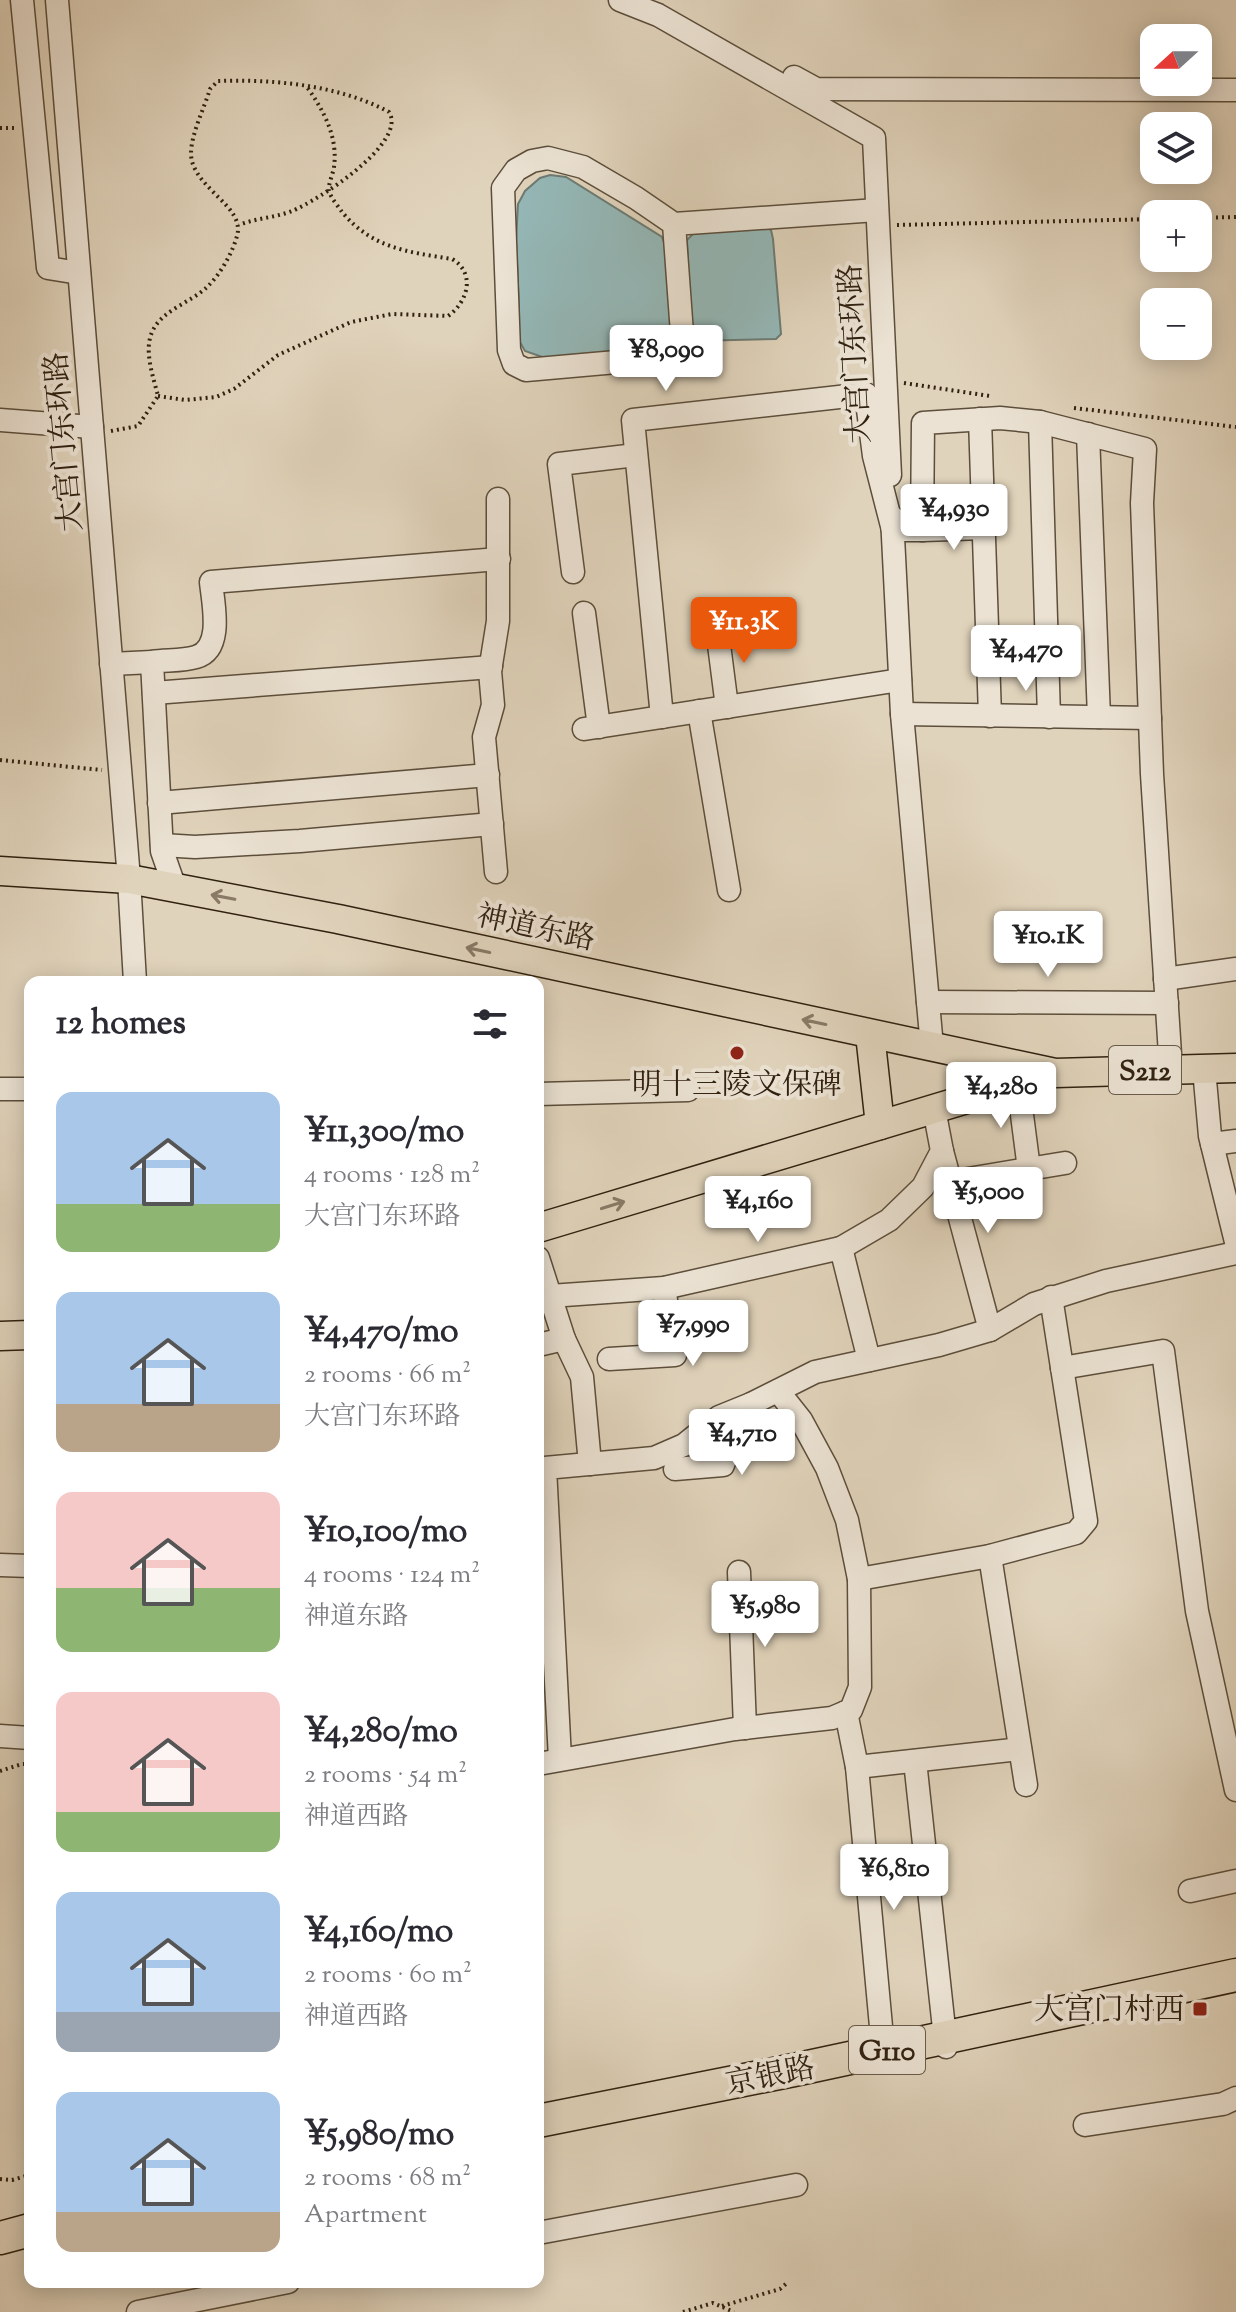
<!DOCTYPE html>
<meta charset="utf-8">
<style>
body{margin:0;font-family:"Sorts Mill Goudy","Noto Serif SC",serif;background:#f7f7f7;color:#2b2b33;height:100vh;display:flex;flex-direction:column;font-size:30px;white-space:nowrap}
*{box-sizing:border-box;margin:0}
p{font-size:26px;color:#7c7c81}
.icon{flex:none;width:44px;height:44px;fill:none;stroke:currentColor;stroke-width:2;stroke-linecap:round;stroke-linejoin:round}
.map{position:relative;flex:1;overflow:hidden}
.panel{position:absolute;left:24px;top:976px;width:520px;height:1312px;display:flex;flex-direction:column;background:#fff;border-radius:16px;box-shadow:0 4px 20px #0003}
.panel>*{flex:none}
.needle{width:52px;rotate:249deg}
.fabs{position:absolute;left:1140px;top:24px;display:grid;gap:16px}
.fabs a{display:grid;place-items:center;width:72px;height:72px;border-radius:16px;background:#fff;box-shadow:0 4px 20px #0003;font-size:40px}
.price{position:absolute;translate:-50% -68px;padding:0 18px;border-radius:8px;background:#fff;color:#222;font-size:26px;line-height:52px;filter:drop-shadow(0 2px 4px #0008)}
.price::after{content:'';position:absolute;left:50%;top:48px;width:24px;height:18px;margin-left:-12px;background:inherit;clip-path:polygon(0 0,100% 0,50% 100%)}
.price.on{background:#ea580c;color:#fff}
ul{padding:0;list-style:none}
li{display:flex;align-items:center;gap:24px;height:200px;padding:0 32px}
li span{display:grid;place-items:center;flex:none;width:224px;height:160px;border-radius:16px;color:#555}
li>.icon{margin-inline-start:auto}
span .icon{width:96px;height:96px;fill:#fffc;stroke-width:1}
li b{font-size:34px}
h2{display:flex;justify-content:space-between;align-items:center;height:96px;padding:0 32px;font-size:34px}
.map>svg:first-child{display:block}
.water{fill:#94b7b6;stroke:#6c7b74;stroke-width:2}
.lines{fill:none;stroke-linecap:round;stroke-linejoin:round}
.minor-casing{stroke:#5c4e3b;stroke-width:25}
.major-casing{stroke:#302110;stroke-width:31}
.highway-casing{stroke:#302110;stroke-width:35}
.path{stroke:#302110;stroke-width:4;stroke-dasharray:2 4;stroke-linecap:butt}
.minor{stroke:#ebe2d3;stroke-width:22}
.major{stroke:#e0d3bb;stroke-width:28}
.highway{stroke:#e0d3bb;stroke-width:32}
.oneway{stroke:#887a66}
.poi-dot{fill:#8f2418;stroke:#ebe2d3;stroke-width:3}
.labels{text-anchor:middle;stroke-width:8;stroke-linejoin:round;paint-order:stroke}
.shield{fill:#ebe2d3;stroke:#685b4a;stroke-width:2}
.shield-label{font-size:28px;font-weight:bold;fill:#302110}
.street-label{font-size:30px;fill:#302110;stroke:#ebe2d3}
.poi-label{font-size:30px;fill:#302110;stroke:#ebe2d3}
</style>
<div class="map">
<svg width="1236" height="2312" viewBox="0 0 1236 2312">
<rect width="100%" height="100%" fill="#e0d3bb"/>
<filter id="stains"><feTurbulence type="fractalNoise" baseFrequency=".0025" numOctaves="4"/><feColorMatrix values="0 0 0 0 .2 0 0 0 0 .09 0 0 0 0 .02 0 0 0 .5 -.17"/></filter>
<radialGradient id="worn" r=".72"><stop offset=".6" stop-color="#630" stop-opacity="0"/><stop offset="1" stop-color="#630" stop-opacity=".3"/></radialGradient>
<!-- water -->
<g class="water">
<polygon points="550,175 566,177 662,237 667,251 672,346 548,359 525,351 517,337 519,308 516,241 518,204 525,191 540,178"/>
<polygon points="764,227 771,230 773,239 781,334 776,339 695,341 691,332 687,240 693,234"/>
</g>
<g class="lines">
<defs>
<g id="minor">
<polyline points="22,0 48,268 79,273"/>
<polyline points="57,0 129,879 135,982"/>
<polyline points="620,0 658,15 874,138 890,475"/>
<polyline points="794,77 816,89 1236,90"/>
<polyline points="674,224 683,347 673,357 526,370 514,364 509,350 503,188 516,170 532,161 548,158 583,167 636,198 674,224 877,210"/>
<polyline points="980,419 990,716"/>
<polyline points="0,420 92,427"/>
<polyline points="1040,422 1049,717"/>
<polyline points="1088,434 1099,717"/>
<polyline points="892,517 902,714 932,1047"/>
<polyline points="922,530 984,528"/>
<polyline points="573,572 559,464 636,455"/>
<polyline points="584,613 599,727"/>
<polyline points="717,629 727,707"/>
<polyline points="111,664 152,662"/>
<polyline points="154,693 491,667"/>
<polyline points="699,711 729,890"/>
<polyline points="902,714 1150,718"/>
<polyline points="662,717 633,420 866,394 874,456 893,530 922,530 923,423 1000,418 1040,422 1145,449 1142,503 1152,774 1171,1070"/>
<polyline points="584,729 900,680"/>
<polyline points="159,803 488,775"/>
<polyline points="162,845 195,847 300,841 492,824"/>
<polyline points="496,872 484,737 493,705 490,671 498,621 498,499"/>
<path d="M175,888L162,851L152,662C166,660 183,661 196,657C224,649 213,603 211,582L499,559"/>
<polyline points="1165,979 1236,969"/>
<polyline points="928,1002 1167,1003"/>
<polyline points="1204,1069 1210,1136 1236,1242"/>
<polyline points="1018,1084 1029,1169"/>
<polyline points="0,1089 30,1089"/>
<polyline points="538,1094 688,1090"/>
<polyline points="1212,1144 1236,1141"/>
<polyline points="942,1151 990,1330"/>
<polyline points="950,1182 1065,1163"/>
<polyline points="841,1248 869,1360"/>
<polyline points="538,1258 564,1339 538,1345"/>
<polyline points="538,1300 550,1296 664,1288 841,1248 889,1220 923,1187 942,1151 934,1109"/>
<polyline points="564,1339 582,1377 590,1464"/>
<polyline points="609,1359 675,1355 664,1288"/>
<polyline points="1062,1368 1163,1351 1197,1611 1236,1790"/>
<polyline points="675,1469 723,1465 734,1434 751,1404"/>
<polyline points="990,1556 1026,1785"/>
<polyline points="0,1565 30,1566"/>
<polyline points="739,1572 745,1728"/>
<polyline points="859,1579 990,1556 1076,1533 1086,1521 1051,1297"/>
<polyline points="846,1712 857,1767 1020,1749"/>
<polyline points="0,1736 30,1738"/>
<polyline points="560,1759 545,1468 654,1458 684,1445 719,1417 751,1404 815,1372 939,1345 990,1330 1034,1304 1106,1281 1236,1253"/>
<polyline points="915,1761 946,2047"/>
<polyline points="538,1764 735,1729 832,1718 851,1710 860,1687 859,1579 847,1520 827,1468 801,1420 778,1391"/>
<polyline points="857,1767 884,2059"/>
<polyline points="1190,1891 1236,1881"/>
<polyline points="1085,2125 1223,2104 1236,2098"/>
<polyline points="538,2233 796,2185"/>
<polyline points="138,2312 288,2282"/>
</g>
<g id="major">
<polyline points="0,871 129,879 338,919 1055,1073 1236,1068"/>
<polyline points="870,1034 880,1125"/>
<polyline points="538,1228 1050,1074"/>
<polyline points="0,1336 30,1335"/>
</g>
<g id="highway">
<polyline points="538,2121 794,2070 1236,1975"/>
<polyline points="0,2238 30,2230"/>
</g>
</defs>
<!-- minor casing -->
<use href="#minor" class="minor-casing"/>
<!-- major casing -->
<use href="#major" class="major-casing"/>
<!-- highway casing -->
<use href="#highway" class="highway-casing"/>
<!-- path -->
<g class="path">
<polyline points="0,128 16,128"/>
<polyline points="1198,218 1236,217"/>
<polyline points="897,225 1154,219"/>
<polyline points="904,383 990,396"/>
<path d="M158,396L185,400L216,397L234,389L278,355L351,322L392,314L448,316C468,302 476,273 452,259C407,252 372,248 342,212C338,206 331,198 329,191C328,184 333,174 334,167C338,137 324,111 307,87"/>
<polyline points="1074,408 1236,427"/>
<path d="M111,431L138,426L158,396C153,376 143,349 153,330C163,310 191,302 206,288C220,275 232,254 237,236C246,206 192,188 191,154C191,134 204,109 210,89L218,81C273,79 339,85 389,112C408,143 317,201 292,211C274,218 256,218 239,225"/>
<polyline points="0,760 102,770"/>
<polyline points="0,1771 22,1764 30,1764"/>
<polyline points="0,2179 12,2180 30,2175"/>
<polyline points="722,2306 780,2289 787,2283"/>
<polyline points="683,2312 713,2303 734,2312"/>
</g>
<!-- minor -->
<use href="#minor" class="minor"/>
<!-- major -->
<use href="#major" class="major"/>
<!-- highway -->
<use href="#highway" class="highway"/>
</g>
<!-- one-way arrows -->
<defs><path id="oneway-shaft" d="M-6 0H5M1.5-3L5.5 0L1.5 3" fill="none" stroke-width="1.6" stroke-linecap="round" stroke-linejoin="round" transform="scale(2)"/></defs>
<g class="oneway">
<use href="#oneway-shaft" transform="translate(223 897) rotate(-169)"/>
<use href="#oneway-shaft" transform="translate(478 950) rotate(-168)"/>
<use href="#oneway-shaft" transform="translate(814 1022) rotate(-168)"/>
<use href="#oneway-shaft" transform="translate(613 1205) rotate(-17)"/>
</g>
<!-- markers -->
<g class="poi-dot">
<circle cx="737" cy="1053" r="8"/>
<rect x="1192" y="2001" width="16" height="16" rx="4"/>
</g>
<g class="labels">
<!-- shield labels -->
<g class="shield">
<rect x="1109" y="1046" width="72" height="48" rx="6"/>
<rect x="849" y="2026" width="76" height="48" rx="6"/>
</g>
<g class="shield-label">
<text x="1145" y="1080">S212</text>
<text x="887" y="2060">G110</text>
</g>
<!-- street labels -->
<g class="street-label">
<text transform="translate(854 354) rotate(-93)" y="10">大宫门东环路</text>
<text transform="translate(63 442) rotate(-95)" y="10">大宫门东环路</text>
<text transform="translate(536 927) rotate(12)" y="10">神道东路</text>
<text transform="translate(770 2075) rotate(-11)" y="10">京银路</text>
</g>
<!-- poi labels -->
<g class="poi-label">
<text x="737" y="1094">明十三陵文保碑</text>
<text x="1184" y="2019" text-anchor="end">大宫门村西</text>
</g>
</g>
<rect width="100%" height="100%" filter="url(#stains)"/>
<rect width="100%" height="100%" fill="url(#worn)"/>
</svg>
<div class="fabs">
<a><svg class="needle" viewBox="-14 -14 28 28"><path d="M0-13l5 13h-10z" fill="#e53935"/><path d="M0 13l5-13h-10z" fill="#7c7c81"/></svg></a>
<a><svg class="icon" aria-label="layers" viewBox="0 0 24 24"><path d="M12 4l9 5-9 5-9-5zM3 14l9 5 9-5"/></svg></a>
<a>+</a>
<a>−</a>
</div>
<b class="price" style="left:666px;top:393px">¥8,090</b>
<b class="price" style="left:954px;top:552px">¥4,930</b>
<b class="price on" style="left:744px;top:665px">¥11.3K</b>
<b class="price" style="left:1026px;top:693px">¥4,470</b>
<b class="price" style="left:1048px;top:979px">¥10.1K</b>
<b class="price" style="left:1001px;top:1130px">¥4,280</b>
<b class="price" style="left:988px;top:1235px">¥5,000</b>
<b class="price" style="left:758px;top:1244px">¥4,160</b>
<b class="price" style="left:693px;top:1368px">¥7,990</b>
<b class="price" style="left:742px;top:1477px">¥4,710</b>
<b class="price" style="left:765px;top:1649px">¥5,980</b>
<b class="price" style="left:894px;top:1912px">¥6,810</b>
<section class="panel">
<h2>12 homes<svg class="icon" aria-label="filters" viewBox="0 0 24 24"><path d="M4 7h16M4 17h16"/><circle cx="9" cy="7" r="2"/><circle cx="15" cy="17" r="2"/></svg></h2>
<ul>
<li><span style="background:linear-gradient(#a9c7e8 70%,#8fb573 0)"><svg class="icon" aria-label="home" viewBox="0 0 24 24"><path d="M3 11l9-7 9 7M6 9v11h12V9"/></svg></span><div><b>¥11,300/mo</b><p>4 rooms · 128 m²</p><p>大宫门东环路</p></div></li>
<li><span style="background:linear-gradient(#a9c7e8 70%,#b9a48a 0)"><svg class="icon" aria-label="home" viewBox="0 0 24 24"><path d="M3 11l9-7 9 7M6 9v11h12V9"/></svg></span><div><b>¥4,470/mo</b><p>2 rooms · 66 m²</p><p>大宫门东环路</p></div></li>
<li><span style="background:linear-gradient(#f6c9c9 60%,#8fb573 0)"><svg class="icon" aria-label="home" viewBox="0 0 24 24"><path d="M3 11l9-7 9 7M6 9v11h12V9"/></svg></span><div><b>¥10,100/mo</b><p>4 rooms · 124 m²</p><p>神道东路</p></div></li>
<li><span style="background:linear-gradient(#f6c9c9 75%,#8fb573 0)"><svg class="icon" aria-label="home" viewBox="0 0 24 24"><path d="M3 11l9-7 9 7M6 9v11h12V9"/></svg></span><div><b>¥4,280/mo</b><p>2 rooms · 54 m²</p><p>神道西路</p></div></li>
<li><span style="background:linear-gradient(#a9c7e8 75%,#9aa5b1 0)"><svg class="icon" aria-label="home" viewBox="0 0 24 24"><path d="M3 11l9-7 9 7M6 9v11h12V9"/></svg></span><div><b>¥4,160/mo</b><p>2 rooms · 60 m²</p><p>神道西路</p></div></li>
<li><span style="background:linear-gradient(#a9c7e8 75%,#b9a48a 0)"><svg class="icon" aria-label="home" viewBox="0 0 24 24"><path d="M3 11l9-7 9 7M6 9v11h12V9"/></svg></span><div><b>¥5,980/mo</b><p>2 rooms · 68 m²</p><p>Apartment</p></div></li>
</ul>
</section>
</div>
